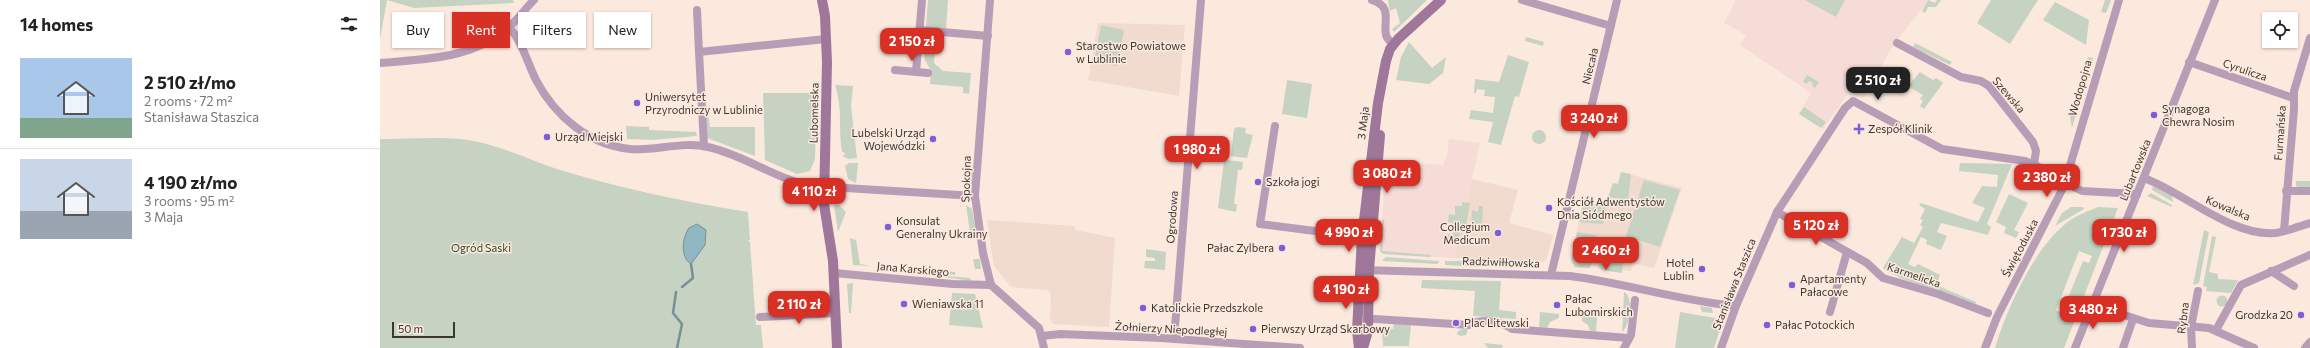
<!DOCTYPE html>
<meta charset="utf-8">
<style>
body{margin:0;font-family:Commissioner,sans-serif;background:#f2f2f2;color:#222;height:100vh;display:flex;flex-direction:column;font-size:15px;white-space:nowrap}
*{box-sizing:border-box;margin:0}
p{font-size:13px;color:#767676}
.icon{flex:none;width:22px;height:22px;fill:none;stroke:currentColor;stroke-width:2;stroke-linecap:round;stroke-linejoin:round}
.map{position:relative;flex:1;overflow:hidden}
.panel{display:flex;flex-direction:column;background:#fff;width:380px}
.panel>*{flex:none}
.banner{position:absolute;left:12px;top:12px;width:380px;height:36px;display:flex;gap:8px}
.fabs{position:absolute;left:1882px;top:12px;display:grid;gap:8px}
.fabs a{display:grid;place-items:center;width:36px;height:36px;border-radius:0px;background:#fff;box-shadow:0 1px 3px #0004;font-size:20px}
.scale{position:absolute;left:12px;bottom:10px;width:63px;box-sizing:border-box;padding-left:4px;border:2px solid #3c3631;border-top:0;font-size:11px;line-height:14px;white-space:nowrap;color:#3c3631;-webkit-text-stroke:3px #fbe9de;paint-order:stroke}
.price{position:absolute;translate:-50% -34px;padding:0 9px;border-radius:8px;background:#d93025;color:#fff;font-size:13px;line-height:26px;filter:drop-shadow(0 1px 2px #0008)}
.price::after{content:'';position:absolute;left:50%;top:24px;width:12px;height:9px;margin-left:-6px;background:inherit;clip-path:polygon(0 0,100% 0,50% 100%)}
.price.on{background:#222;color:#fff}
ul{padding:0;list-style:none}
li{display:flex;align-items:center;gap:12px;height:100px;padding:0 20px}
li+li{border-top:1px solid #e0e0e0}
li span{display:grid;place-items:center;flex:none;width:112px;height:80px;border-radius:0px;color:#555}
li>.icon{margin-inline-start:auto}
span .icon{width:48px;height:48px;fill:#fffc;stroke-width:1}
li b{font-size:17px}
h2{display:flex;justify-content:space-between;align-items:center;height:48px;padding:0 20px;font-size:17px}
.chip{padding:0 14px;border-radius:0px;background:#fff;box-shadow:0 1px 3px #0004;font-size:14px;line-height:36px}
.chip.on{background:#d93025;color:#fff}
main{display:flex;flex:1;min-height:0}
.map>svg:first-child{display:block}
.education{fill:#f0dbce}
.medical{fill:#f6dcd6}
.green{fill:#c6d3c2;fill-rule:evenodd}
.water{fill:#91b7c2;stroke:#789096}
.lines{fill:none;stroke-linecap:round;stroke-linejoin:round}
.stream{stroke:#789096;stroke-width:2.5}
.street{stroke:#b89db6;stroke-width:8}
.secondary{stroke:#9e779b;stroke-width:10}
.poi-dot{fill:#7d5ed9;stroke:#fbe9de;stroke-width:1.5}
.labels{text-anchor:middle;stroke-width:3;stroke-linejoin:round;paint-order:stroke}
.poi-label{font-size:11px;fill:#3c3631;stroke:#fbe9de;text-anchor:start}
.street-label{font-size:11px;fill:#3c3631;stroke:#fbe9de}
.park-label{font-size:11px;fill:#2b4a23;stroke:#fbe9de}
</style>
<main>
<section class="panel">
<h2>14 homes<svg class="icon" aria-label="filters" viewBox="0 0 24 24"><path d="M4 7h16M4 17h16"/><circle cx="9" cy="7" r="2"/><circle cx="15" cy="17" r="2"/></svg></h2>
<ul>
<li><span style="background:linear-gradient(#a9c7e8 75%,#7fa58c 0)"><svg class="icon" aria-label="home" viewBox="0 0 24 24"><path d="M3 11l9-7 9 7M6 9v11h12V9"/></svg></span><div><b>2 510 zł/mo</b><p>2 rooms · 72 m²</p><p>Stanisława Staszica</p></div></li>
<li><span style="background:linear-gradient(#c9d6e8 65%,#9aa5b1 0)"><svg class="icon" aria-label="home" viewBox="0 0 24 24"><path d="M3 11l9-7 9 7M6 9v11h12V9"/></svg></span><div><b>4 190 zł/mo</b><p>3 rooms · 95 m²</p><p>3 Maja</p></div></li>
</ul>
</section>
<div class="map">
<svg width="1930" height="348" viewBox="0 0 1930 348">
<rect width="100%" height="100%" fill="#fbe9de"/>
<!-- education -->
<g class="education">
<polygon points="718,23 805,25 799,96 708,80"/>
<polygon points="1241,172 1302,188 1274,268 1252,263 1251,271 1242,270 1242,273 1222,270 1218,267 1211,265 1210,268 1195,267 1191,260 1203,202 1226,207 1233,183 1238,184"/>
<polygon points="1092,179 1138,190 1129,223 1173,235 1166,261 1157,262 1074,258"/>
<polygon points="607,220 695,226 695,230 735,238 729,327 673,324 670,319 671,295 668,290 631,287 614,266"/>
</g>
<!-- medical -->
<g class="medical">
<polygon points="1356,0 1549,0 1513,45 1484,98 1469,92 1443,129 1419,114 1431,93 1360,45 1366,35 1344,23"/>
<polygon points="1069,139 1100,143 1074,258 1003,254 1000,251 1006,160 1063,165 1067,155"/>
</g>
<!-- green -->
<g class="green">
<polygon points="0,0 133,0 134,3 34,8 7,0 0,39"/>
<polygon points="548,0 568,0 566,29 546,27"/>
<polygon points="1008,0 1047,0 1014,32 1012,29 1020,23 1016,8 1010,11"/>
<polygon points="1425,0 1465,0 1456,17"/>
<polygon points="1548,0 1555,3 1557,0 1561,0 1556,7 1548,7 1545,13 1542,11"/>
<polygon points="1611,0 1658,0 1630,44 1597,23"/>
<polygon points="1725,0 1731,0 1726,13 1721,12"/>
<polygon points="1675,2 1709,20 1706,45 1663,20"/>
<polygon points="721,25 744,30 737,66 714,62"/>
<polygon points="547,35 556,36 554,63 563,71 591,73 589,94 583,93 583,87 550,84 551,71 544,58"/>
<polygon points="1146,37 1164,42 1163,46 1145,41"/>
<polygon points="1029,42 1052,68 1066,57 1063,73 1049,84 1016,80 1021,57"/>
<polygon points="1535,43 1572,62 1570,65 1533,47"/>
<polygon points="1128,55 1149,62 1139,97 1135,96 1121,145 1108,142 1113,122 1089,119 1091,110 1113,113 1115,97 1104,96 1105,90 1097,89 1096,93 1094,93 1095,79 1119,82"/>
<polygon points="1708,57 1713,58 1692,128 1690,116"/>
<polygon points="1540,72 1553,80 1556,78 1563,83 1544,109 1540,106 1543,101 1540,99 1543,95 1528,86"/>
<polygon points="1427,75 1439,82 1435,88 1432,86 1433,83 1429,81 1427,84 1423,82"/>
<polygon points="907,80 932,84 927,118 902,114"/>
<path d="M455,85L473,86L471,106L477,158L469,159L462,156L465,155L464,152H462C458,129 463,107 455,85Z"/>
<polygon points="383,93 437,93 435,159 430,171 417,174 385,160"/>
<polygon points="327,106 330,127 375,127 375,156 327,138 324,107"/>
<polygon points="1424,107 1446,122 1441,128 1419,114"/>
<polygon points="246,126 269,127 269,130 316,132 317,136 272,140 247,139"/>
<polygon points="857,127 866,128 865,133 873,135 867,158 851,156 854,129"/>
<circle cx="1159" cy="137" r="7"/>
<path d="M0,139C28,139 61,136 88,140C120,145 149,160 180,170C240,188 304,202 368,212L370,240H368L370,242L376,325H381L383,348H0Z"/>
<polygon points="846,160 863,162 862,170 858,170 854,204 857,204 856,212 838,208 844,161"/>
<polygon points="469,163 478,163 476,183 468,179 465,166"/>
<polygon points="1580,163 1632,164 1607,224 1611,227 1608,235 1561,223 1557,232 1567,236 1561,250 1546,244 1547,240 1541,237 1528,264 1535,267 1538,264 1560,275 1556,285 1596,302 1596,304 1520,278 1503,268 1522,237 1534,243 1543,227 1540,225 1543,220 1540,219 1545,209 1539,205 1541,203 1598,222 1605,208 1592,203 1602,186 1617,187 1618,175 1579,171"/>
<polygon points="587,169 593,173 592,184 587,184"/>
<polygon points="1241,172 1251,174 1248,200 1228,197 1233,183 1238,184"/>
<polygon points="1264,180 1300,190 1280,247 1246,236"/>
<polygon points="1916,181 1930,181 1930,188 1921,189 1916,186"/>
<polygon points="1773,186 1792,195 1793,202 1772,190"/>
<polygon points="1771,193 1792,205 1792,207 1767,196"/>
<polygon points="1629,194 1648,203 1634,230 1639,232 1636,238 1624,233 1626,227 1616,222"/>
<polygon points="1082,202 1090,203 1086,225 1082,227 1077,244 1066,241 1068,234 1073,235 1074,223 1068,222 1069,214 1075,215 1075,206 1082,206"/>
<polygon points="1203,202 1226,207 1223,224 1199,222"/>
<polygon points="454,205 459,205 466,212 458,232"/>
<polygon points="586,205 592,209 596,232 590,232"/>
<polygon points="1099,206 1103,206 1102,225 1091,226 1092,210 1098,212"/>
<polygon points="1691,207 1703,207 1704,209 1675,226 1682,213"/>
<path d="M1718,207L1738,208L1684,348H1615C1626,311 1653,251 1683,226C1692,217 1706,212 1718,207ZM1699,251L1712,256L1709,263L1703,261L1682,313L1676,310Z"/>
<polygon points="1002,220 1004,220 1002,251 1051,255 1051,257 1003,254 1000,251"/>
<polygon points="1824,230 1829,232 1819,283 1813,285"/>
<polygon points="1197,232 1216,235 1210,268 1195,267 1191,260"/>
<polygon points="1832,236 1836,237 1829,272 1838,274 1838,279 1858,280 1851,293 1826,291 1827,287 1823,286"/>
<polygon points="470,238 476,240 480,264 491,266 473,265"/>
<polygon points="766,249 786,252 785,270 764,268 765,261 775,261 775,258 766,257"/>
<polygon points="1006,257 1059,261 1059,262 1057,264 1002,261"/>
<polygon points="1219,258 1243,261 1242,273 1222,270 1218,267"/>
<polygon points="593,259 600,259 601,269 595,269"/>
<polygon points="1065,261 1093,261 1099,267 1065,265"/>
<polygon points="543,270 575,272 575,275 543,271"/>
<polygon points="544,274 590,278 591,281"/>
<polygon points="1042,280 1121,281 1119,310 1136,312 1136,319 1093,316 1095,291 1041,288"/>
<polygon points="473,283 471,313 469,313 467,284"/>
<path d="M1244,292C1254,296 1250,326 1242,332Z"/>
<polygon points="572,293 595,294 603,328 569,325"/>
<circle cx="1842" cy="301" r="5.5"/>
<polygon points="1320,306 1332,308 1333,313 1322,312"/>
<polygon points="1160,312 1179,314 1179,318 1170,322 1167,328 1159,327"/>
<polygon points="1300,312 1341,319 1342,323 1334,348 1295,348"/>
<polygon points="1202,316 1217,317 1216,332 1210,331 1208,325 1202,321"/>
<polygon points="1014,323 1031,325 1029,346 1003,346 1002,328 1013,329"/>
<polygon points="1085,328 1088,329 1086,335 1080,336 1077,334 1078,331"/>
<polygon points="1104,343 1123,345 1122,348 1108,348"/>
</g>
<!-- water -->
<path class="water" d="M317,224L326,230L325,245L311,264C300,257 302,238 309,228Z"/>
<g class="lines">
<!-- stream -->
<g class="stream">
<polyline points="302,287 313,278 311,264"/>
<polyline points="296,292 293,313 302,324 297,348"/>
</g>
<!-- street -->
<g class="street">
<polyline points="610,0 595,196 603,253 611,285 659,328 664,348"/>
<path d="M992,0C1013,7 1003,20 1006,35C1007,39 1011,42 1013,45"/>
<polyline points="1142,0 1231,26"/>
<polyline points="317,10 319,52"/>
<path d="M129,27C143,43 147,62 156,80C175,116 209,145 250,149C275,151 303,141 328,147C365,155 396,180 433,186L595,196"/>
<polyline points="539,30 608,36"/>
<polyline points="1517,43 1581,77 1601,81 1609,86 1653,142 1656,151 1654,164"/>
<polyline points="1809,62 1913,98"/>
<path d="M0,63C44,59 94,59 129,27C138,19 145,9 154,0"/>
<polyline points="515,70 548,73"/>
<polyline points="536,72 542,0"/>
<polyline points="895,126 880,224 982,237"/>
<polyline points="324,146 319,52 446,39"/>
<path d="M1764,178C1803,192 1852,237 1895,233C1906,232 1919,226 1930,223"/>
<polyline points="1906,191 1930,191"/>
<polyline points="1397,212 1487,263 1503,278 1558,294 1608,313"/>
<polyline points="1904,231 1914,109 1914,91 1930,38"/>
<path d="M983,270L1190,276C1246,283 1299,301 1356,306"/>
<polyline points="1891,271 1914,286"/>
<polyline points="454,273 573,284 611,285"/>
<polyline points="1171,275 1237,0"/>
<polyline points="1713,305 1769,323 1829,328 1874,348"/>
<polyline points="1450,312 1467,252"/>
<polyline points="380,317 455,313"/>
<path d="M995,319L1089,325C1103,318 1120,321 1132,329L1249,338"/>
<polyline points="1836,330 1861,285 1930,255"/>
<polyline points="662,336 680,334 781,338 920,348"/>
<polyline points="794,339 821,0"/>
<polyline points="1244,348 1251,335 1255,300"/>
<polyline points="1341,348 1356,306 1397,212 1465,108 1473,101 1562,149 1645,161 1668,171 1685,183 1702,191 1757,194"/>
<polyline points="1605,348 1617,317 1684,186 1739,0"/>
<polyline points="1695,348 1835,0"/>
<polyline points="1743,348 1753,319"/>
<polyline points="1812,348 1811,327 1818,291"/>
<polyline points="1925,348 1930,342"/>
</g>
<!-- secondary -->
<g class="secondary">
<polyline points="442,0 445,16 447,62 444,204 453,261 457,348"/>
<polyline points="979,348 977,331 982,237 998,103 1006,61 1010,49 1018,39 1061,0"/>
<polyline points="983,348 988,331 989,270 1000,135"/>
</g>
</g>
<!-- markers -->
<g class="poi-dot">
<circle cx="688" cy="52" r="4"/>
<circle cx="257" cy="103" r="4"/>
<circle cx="1774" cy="115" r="4"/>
<path d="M1477 123h4v4h4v4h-4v4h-4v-4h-4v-4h4z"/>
<circle cx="167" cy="137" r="4"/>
<circle cx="553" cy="139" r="4"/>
<circle cx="878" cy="182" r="4"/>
<circle cx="1169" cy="208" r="4"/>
<circle cx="508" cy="227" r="4"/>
<circle cx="1118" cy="233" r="4"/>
<circle cx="902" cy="248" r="4"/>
<circle cx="1322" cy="269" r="4"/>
<circle cx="1412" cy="285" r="4"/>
<circle cx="524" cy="304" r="4"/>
<circle cx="1177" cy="305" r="4"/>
<circle cx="763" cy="308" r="4"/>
<circle cx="1921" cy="315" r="4"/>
<circle cx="1076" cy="323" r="4"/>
<circle cx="1387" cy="325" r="4"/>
<circle cx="873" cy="329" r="4"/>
</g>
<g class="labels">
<!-- poi labels -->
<g class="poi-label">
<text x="696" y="50">Starostwo Powiatowe<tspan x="696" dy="13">w Lublinie</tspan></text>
<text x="265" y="101">Uniwersytet<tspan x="265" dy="13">Przyrodniczy w Lublinie</tspan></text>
<text x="1782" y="113">Synagoga<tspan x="1782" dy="13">Chewra Nosim</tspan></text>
<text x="1488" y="133">Zespół Klinik</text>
<text x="545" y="137" text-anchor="end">Lubelski Urząd<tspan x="545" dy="13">Wojewódzki</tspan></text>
<text x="175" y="141">Urząd Miejski</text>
<text x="886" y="186">Szkoła jogi</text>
<text x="1177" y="206">Kościół Adwentystów<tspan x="1177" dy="13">Dnia Siódmego</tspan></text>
<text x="516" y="225">Konsulat<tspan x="516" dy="13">Generalny Ukrainy</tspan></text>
<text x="1110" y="231" text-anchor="end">Collegium<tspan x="1110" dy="13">Medicum</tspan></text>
<text x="894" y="252" text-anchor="end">Pałac Zylbera</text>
<text x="1314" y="267" text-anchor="end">Hotel<tspan x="1314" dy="13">Lublin</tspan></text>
<text x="1420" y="283">Apartamenty<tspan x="1420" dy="13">Pałacowe</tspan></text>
<text x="1185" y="303">Pałac<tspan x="1185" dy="13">Lubomirskich</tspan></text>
<text x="532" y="308">Wieniawska 11</text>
<text x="771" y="312">Katolickie Przedszkole</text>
<text x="1913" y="319" text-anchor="end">Grodzka 20</text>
<text x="1084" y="327">Plac Litewski</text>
<text x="1395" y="329">Pałac Potockich</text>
<text x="881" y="333">Pierwszy Urząd Skarbowy</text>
</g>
<!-- street labels -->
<g class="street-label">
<text transform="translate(1210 66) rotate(-76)" y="4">Niecała</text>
<text transform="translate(1865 70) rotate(19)" y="4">Cyrulicza</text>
<text transform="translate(1700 88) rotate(-74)" y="4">Wodopojna</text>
<text transform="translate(1629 95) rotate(49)" y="4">Szewska</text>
<text transform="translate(434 113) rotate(-89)" y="4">Lubomelska</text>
<text transform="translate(983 123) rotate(-83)" y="4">3 Maja</text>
<text transform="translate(1900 133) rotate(-86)" y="4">Furmańska</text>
<text transform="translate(1755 170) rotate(-68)" y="4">Lubartowska</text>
<text transform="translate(586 179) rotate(-88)" y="4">Spokojna</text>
<text transform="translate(1848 208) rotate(23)" y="4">Kowalska</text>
<text transform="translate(792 217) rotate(-86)" y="4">Ogrodowa</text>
<text transform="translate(1640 248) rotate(-62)" y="4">Świętoduska</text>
<text transform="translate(1121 262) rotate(2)" y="4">Radziwiłłowska</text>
<text transform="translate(533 269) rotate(5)" y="4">Jana Karskiego</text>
<text transform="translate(1534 275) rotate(19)" y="4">Karmelicka</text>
<text transform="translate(1354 284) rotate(-68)" y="4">Stanisława Staszica</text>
<text transform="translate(1803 318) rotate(-83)" y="4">Rybna</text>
<text transform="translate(791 329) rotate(3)" y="4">Żołnierzy Niepodległej</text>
</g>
<!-- park labels -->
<g class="park-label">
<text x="101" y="252">Ogród Saski</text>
</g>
</g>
</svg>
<div class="fabs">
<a><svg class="icon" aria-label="locate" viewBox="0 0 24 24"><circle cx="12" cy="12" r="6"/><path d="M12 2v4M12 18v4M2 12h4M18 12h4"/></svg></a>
</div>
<div class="scale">50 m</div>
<b class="price" style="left:532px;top:62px">2 150 zł</b>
<b class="price on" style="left:1498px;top:101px">2 510 zł</b>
<b class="price" style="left:1214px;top:139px">3 240 zł</b>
<b class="price" style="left:817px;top:170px">1 980 zł</b>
<b class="price" style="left:1007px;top:194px">3 080 zł</b>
<b class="price" style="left:1667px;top:198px">2 380 zł</b>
<b class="price" style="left:434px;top:212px">4 110 zł</b>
<b class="price" style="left:1436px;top:246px">5 120 zł</b>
<b class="price" style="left:969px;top:253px">4 990 zł</b>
<b class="price" style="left:1744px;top:253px">1 730 zł</b>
<b class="price" style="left:1226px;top:271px">2 460 zł</b>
<b class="price" style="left:966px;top:310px">4 190 zł</b>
<b class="price" style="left:419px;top:325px">2 110 zł</b>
<b class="price" style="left:1713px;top:330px">3 480 zł</b>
<div class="banner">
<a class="chip">Buy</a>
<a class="chip on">Rent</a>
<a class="chip">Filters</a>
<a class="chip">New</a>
</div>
</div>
</main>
